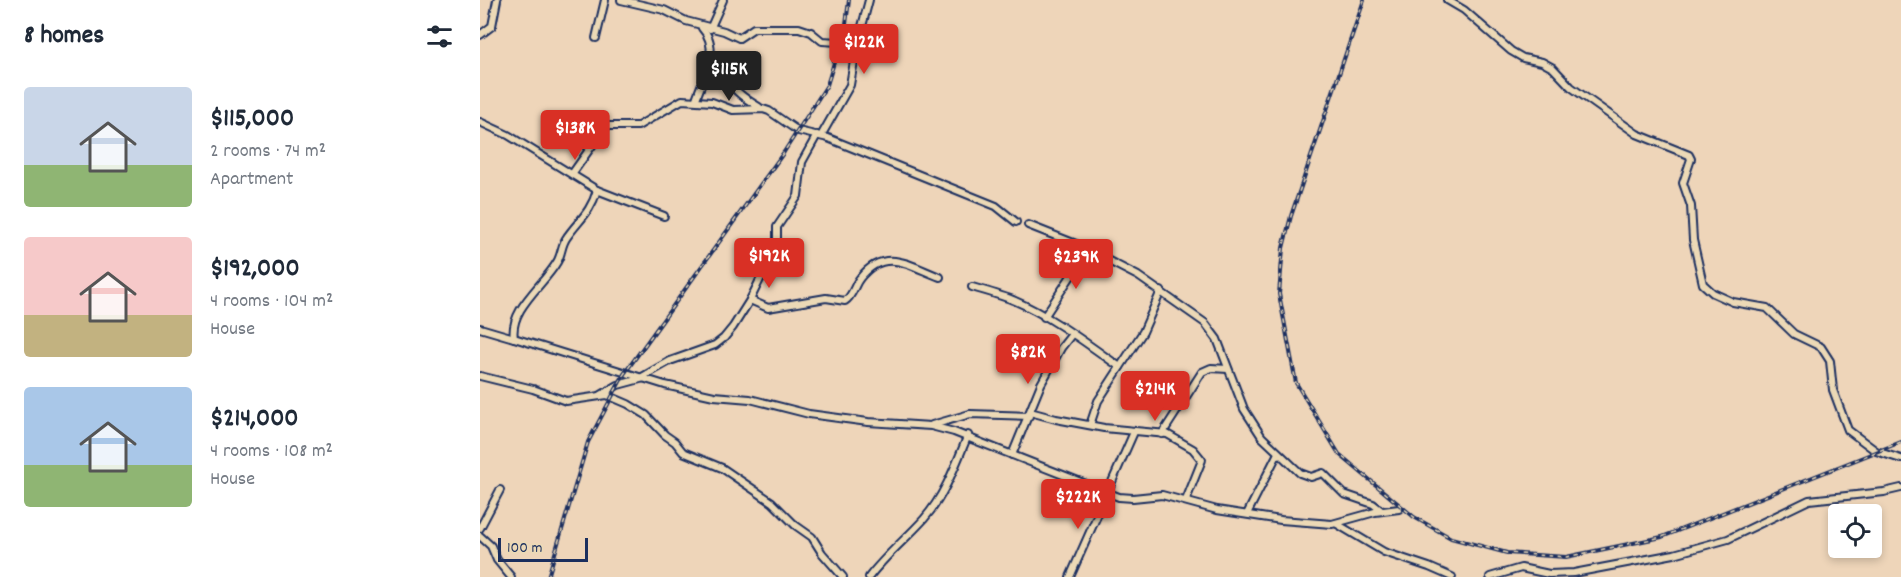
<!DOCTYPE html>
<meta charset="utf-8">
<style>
body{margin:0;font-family:Dekko,sans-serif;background:#f6f6f7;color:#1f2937;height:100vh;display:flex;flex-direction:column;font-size:22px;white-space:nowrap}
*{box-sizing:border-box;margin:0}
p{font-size:20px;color:#747a83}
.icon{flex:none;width:33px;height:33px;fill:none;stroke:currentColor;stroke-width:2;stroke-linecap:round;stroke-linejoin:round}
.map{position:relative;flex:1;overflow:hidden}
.sheet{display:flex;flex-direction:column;background:#fff;width:480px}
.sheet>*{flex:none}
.buttons{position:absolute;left:1348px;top:504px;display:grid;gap:12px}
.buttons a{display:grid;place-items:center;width:54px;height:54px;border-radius:6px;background:#fff;box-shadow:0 3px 9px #0003;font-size:30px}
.scale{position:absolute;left:18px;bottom:15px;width:90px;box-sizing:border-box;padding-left:6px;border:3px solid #1b2f5e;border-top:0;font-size:16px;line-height:21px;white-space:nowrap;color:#1b2f5e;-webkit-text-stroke:4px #ecd9b6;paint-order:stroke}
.price{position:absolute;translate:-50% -51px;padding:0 14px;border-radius:6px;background:#d93025;color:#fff;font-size:20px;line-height:39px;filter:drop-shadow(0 2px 3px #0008)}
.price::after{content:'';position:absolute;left:50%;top:36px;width:18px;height:14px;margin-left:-9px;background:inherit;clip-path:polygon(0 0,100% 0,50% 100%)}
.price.current{background:#222;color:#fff}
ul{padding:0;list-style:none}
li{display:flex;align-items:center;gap:18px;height:150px;padding:0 24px}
li span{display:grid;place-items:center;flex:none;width:168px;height:120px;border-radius:6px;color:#555}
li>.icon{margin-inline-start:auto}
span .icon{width:72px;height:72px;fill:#fffc;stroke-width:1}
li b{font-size:26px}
h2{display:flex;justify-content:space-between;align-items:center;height:72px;padding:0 24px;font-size:26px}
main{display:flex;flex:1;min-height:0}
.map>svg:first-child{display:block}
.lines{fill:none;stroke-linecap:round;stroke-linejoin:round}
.minor-casing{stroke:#1b2f5e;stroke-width:10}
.minor{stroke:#ecd9b6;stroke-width:6}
.rail-casing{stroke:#1b2f5e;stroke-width:4}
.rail{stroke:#ecd9b6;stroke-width:1.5;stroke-dasharray:4.5;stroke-linecap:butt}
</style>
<main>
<section class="sheet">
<h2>8 homes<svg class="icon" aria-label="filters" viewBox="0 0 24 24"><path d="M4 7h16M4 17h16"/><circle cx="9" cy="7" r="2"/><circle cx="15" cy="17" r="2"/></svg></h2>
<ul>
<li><span style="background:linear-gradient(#c9d6e8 65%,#8fb573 0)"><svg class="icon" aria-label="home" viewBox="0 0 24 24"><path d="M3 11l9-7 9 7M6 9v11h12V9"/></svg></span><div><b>$115,000</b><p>2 rooms · 74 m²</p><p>Apartment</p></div></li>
<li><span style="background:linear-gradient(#f6c9c9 65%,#c2b280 0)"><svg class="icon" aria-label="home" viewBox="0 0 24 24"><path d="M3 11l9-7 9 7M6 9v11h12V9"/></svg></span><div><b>$192,000</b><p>4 rooms · 104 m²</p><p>House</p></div></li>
<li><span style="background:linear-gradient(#a9c7e8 65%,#8fb573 0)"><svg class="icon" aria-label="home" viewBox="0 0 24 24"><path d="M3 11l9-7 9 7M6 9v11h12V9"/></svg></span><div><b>$214,000</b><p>4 rooms · 108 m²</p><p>House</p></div></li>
</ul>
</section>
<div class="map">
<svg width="1421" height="577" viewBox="0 0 1421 577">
<rect width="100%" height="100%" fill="#eed5b9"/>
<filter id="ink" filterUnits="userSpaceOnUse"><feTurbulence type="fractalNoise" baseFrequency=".0167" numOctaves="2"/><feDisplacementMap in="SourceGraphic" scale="12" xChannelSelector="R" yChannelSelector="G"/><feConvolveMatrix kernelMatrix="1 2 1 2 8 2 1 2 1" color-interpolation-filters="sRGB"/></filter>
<g filter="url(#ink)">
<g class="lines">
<defs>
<g id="minor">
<polyline points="141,0 184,10 206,21 244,31 259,38 274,28 319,28 331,32 342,41 358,42"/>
<polyline points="967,0 984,10 1031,51 1043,58 1062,62 1073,68 1091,87 1157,134 1209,155 1211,159 1203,183 1211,206 1213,240 1223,284 1233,293 1253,302 1287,308 1314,334 1341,347 1350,361 1353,390 1368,430 1396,451 1421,459"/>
<polyline points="230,29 243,0"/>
<polyline points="0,35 12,26 17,0"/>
<polyline points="116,38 125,0"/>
<path d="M243,70C251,89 262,97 279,107"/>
<path d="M216,99C224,76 241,48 222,28"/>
<polyline points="0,122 28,135 117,190 184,216"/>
<polyline points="341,136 370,85 376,49 389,0"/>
<polyline points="92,174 126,126 158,126 202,100 232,102 253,110 283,109 289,111 318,131 348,138 516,206 536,222"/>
<path d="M117,190C111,212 99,220 87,237C81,245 82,254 77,262C64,285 29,309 34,338L185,385L234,396L270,399L329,414L388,422L451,426L474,432L639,497L653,498L682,495L737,510L801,520L852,524L895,512L919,509"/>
<polyline points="548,225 596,244 658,276 725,323 737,339 764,409 782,437 820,473 831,477 843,473 864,494 893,504 902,511"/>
<path d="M492,287C506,291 520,295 533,300C571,316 606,343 640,367"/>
<path d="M270,300L288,308L346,298L365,301C373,296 374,285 380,278C405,246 430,266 460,277"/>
<polyline points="564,317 608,250"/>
<polyline points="0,328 34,338"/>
<polyline points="0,376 53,389 86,401 127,395 148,404 166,415 185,435 195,442 203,452 242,468 292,502 315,525 332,537 342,553 363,577"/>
<polyline points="162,377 190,361 235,345 244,338 253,327 270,300 297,245 297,227 318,196 322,162 337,135"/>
<polyline points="121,395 138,385 164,378"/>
<polyline points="550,412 576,419 624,428 687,434 713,449 722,460 706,500"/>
<polyline points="452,425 490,414 549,416"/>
<polyline points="610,425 618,401 663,332 681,291"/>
<polyline points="682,434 722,372 731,368 748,369"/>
<polyline points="532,455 561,384 581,348 592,334"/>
<polyline points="767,514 798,453"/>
<polyline points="857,524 904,552 949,567 972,577"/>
<polyline points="0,528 20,490"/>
<polyline points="0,536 11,546 17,560 31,577"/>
<path d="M389,577C406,555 426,539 444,519C465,495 476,464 488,435"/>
<polyline points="590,577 654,432"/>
<polyline points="1010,577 1041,568 1069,574 1094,573 1194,554 1248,539 1329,500 1404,492 1421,488"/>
</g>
</defs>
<!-- minor casing -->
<use href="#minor" class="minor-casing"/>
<!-- minor -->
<use href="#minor" class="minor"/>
<defs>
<g id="rail">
<polyline points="884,0 811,216 803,248 799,294 816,383 859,454 934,517 971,538 1027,553 1086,557 1182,537 1421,442"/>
<polyline points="68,577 108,442 144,374 304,152 347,85 366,24 369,0"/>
</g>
</defs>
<!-- rail casing -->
<use href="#rail" class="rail-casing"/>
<!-- rail -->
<use href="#rail" class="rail"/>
</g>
</g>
</svg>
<div class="buttons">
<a><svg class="icon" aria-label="locate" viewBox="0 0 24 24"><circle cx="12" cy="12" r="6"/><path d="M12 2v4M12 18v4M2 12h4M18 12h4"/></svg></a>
</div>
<div class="scale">100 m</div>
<b class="price" style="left:384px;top:75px">$122K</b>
<b class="price current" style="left:249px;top:102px">$115K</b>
<b class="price" style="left:95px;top:161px">$138K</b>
<b class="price" style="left:289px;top:289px">$192K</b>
<b class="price" style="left:596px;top:290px">$239K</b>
<b class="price" style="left:548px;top:385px">$82K</b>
<b class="price" style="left:675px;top:422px">$214K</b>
<b class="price" style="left:598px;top:530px">$222K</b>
</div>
</main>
